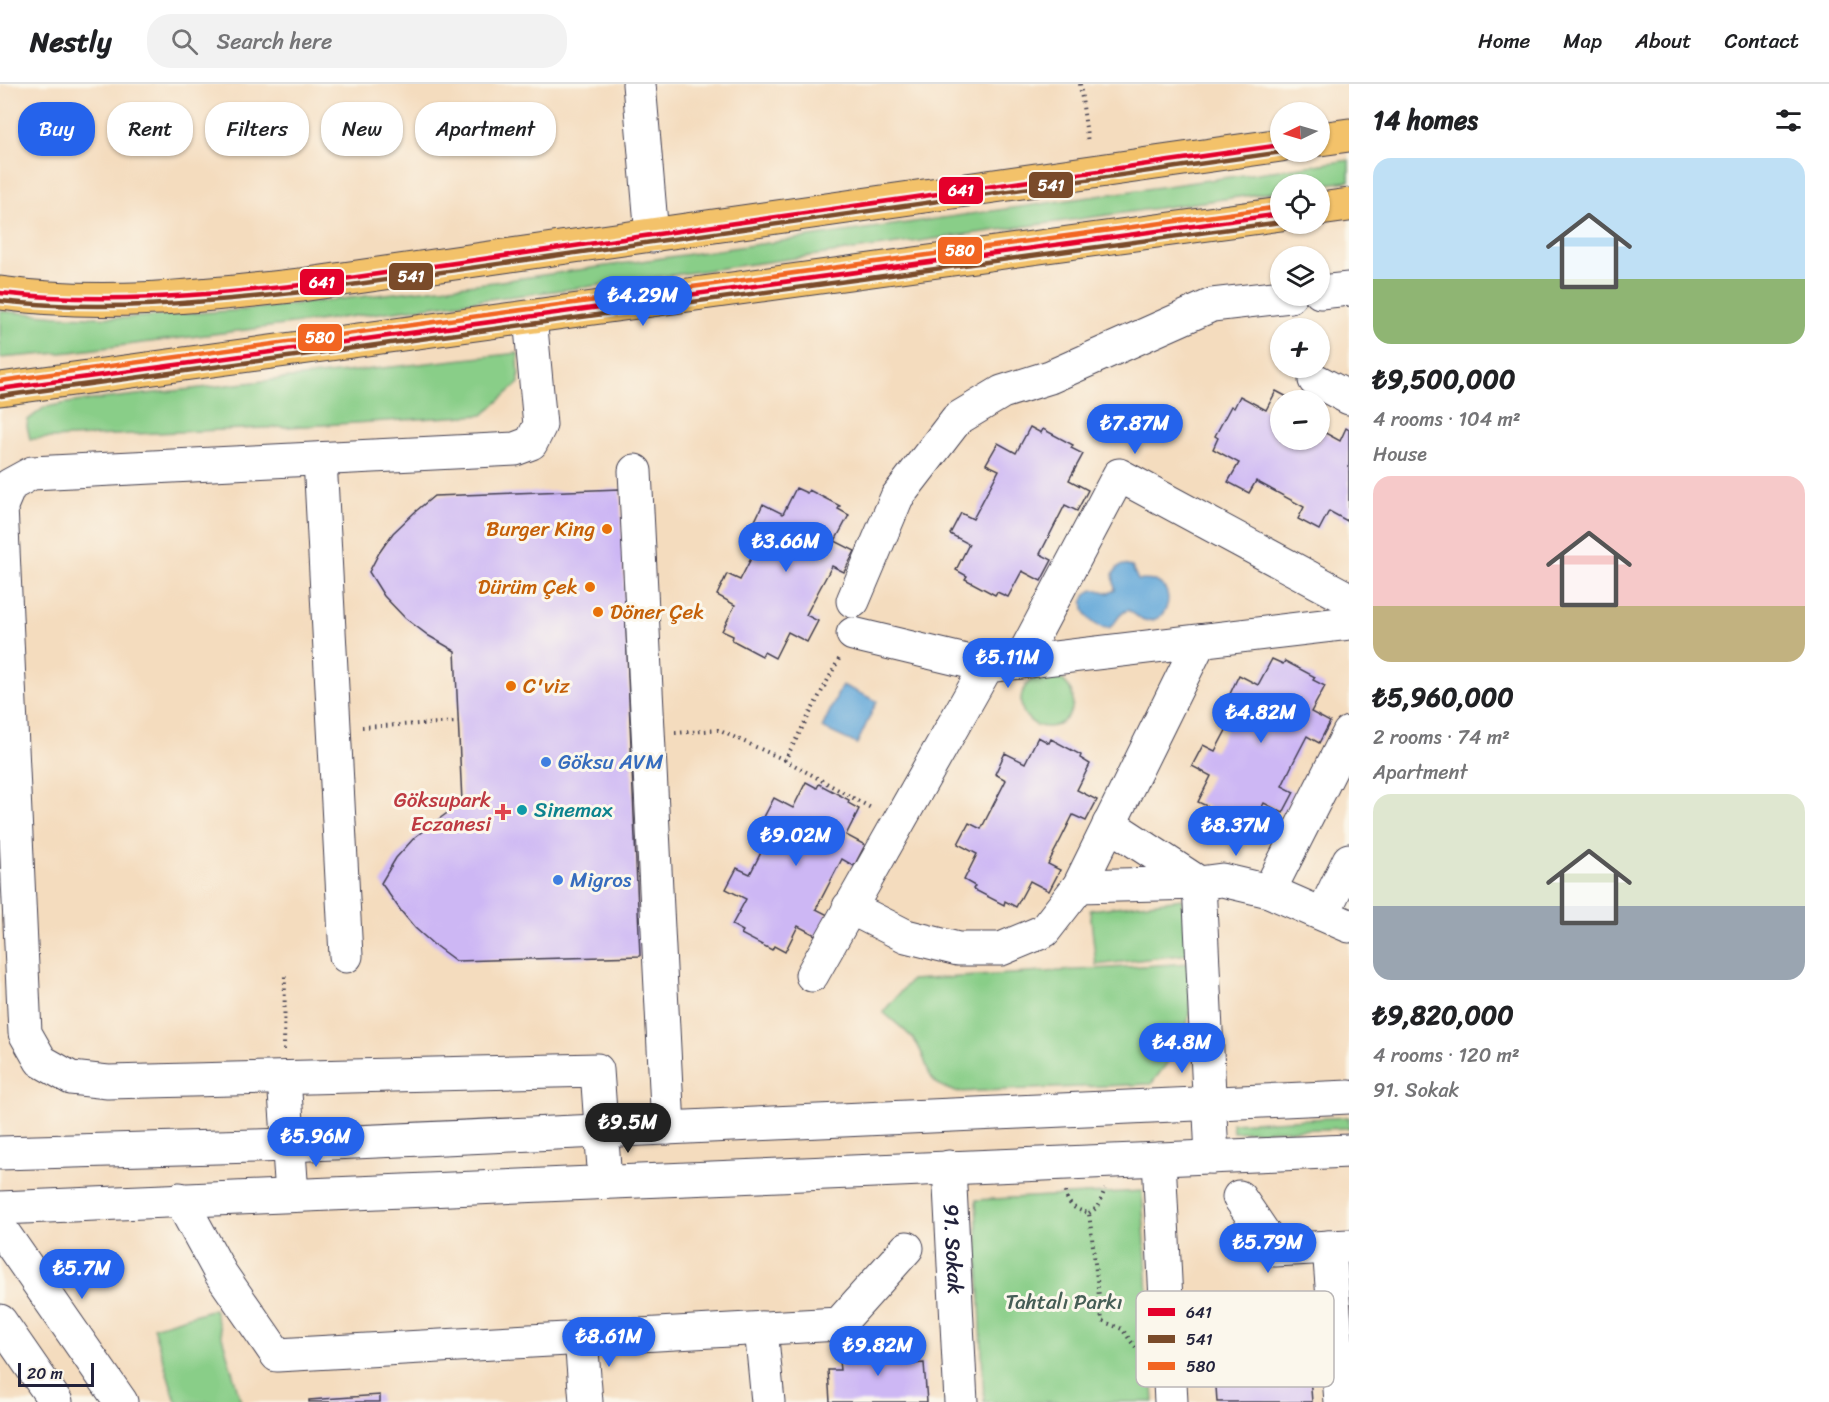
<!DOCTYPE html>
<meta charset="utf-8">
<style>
body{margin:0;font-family:Sriracha,sans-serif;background:#f2f2f2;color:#202124;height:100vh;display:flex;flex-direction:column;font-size:22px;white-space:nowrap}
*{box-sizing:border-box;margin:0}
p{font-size:20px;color:#757577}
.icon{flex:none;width:33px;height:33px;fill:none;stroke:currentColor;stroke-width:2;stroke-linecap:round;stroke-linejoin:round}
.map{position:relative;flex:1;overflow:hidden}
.details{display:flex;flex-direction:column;background:#fff;width:480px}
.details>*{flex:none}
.hud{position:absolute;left:18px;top:18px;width:570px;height:54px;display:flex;gap:12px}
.needle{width:39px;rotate:265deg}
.buttons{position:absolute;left:1270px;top:18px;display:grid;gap:12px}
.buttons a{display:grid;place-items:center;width:60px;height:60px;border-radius:50%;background:#fff;box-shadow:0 2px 4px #0004;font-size:30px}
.scale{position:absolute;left:18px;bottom:15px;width:76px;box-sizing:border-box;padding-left:6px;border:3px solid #22223b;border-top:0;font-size:16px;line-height:21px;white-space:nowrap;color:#22223b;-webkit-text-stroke:4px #fbf7ec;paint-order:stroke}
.price{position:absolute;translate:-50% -51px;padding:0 14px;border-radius:21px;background:#2563eb;color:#fff;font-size:20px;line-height:39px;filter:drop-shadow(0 2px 3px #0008)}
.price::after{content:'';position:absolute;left:50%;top:36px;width:18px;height:14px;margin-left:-9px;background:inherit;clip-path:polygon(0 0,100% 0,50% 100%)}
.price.active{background:#222;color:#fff}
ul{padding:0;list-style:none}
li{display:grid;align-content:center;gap:12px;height:318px;padding:0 24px}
li span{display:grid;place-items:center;height:186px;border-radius:18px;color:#555}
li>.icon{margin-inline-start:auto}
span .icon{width:108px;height:108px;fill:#fffc;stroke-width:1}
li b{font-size:26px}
h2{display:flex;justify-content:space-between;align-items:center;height:72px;padding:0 24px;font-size:26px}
.pill{padding:0 21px;border-radius:24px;background:#fff;box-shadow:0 2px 4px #0004;font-size:21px;line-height:54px}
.pill.active{background:#2563eb;color:#fff}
header{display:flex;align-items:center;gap:36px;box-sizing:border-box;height:84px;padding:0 30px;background:#fff;border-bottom:2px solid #e0e0e0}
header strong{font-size:28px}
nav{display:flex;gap:33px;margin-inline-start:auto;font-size:21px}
.search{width:420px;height:54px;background:#f2f2f2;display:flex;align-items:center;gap:15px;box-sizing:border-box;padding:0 21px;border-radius:24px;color:#757577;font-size:22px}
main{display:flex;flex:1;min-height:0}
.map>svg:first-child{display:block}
.green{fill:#89ce88;stroke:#567862;stroke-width:1.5}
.water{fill:#64a8d9;stroke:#43658a;stroke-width:1.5}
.building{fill:#cdb7f4}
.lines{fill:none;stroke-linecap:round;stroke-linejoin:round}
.minor-casing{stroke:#423e4f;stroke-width:35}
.major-casing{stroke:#423e4f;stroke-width:35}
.path{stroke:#423e4f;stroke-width:4;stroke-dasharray:1.5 4.5;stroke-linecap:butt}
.minor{stroke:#fff;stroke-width:33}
.major{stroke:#f3c26a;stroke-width:33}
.bus-1-casing{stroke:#fbf7ec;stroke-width:9}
.bus-2-casing{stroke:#fbf7ec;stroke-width:9}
.bus-3-casing{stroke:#fbf7ec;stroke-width:9}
.bus-1{stroke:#e4002b;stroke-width:4.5}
.bus-2{stroke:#7a4b2a;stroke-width:4.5}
.bus-3{stroke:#f26522;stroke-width:4.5}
.food-dot{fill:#e8710a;stroke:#fbf7ec;stroke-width:2}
.shop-dot{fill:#3f7fe0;stroke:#fbf7ec;stroke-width:2}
.culture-dot{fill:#0f9aa8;stroke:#fbf7ec;stroke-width:2}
.health-dot{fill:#e0444e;stroke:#fbf7ec;stroke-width:2}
.labels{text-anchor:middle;stroke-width:6;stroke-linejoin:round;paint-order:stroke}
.food-label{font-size:21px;fill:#c56008;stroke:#fbf7ec;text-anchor:end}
.shop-label{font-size:21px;fill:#366cbe;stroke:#fbf7ec;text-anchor:start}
.health-label{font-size:21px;fill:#be3a42;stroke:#fbf7ec;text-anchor:end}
.culture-label{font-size:21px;fill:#0d838f;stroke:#fbf7ec;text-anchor:start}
.street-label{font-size:21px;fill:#22223b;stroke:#fbf7ec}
.park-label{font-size:21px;fill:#465e56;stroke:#fbf7ec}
.key{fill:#fbf7ec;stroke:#bab7b7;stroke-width:1.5}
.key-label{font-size:16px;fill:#22223b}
.line-badge{stroke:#fbf7ec;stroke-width:2}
.badge-label{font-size:16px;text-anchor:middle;font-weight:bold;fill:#fff}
</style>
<header>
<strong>Nestly</strong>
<div class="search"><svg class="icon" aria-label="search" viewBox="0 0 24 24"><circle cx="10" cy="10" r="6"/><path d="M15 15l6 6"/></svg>Search here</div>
<nav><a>Home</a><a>Map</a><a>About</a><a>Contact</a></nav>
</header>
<main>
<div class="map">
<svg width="1349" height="1318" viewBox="0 0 1349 1318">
<rect width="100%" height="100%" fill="#fbf7ec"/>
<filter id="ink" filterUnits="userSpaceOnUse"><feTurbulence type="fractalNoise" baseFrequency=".0167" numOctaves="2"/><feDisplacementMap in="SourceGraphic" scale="12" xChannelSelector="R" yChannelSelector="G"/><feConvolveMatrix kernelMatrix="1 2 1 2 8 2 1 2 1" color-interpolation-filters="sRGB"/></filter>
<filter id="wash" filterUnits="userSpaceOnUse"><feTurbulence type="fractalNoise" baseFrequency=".008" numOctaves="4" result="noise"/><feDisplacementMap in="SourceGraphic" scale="24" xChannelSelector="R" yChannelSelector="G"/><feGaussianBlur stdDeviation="1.35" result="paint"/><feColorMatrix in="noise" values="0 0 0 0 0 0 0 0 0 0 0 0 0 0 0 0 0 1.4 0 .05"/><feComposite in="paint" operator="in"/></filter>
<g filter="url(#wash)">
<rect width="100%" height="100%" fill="#f4dcbe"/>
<!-- green -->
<g class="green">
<polygon points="1349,76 1349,97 1320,101 1281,100 1281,107 601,201 71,268 0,274 0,227 59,232 124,234 242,226 494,198"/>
<polygon points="518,269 519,299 483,331 306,342 30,355 27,342 28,336 45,323 74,318"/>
<circle cx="1047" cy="617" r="26"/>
<polygon points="1182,815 1189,870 1096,881 1090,826"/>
<path d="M1192,879C1191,896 1191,914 1189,931C1185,958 1167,980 1151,1000L956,1008C922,998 932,985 917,960C910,949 893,937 883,928L911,896Z"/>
<polygon points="1349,1033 1349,1044 1233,1048 1232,1039"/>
<polygon points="1142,1107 1154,1318 984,1318 976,1116"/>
<polygon points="214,1225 241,1318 176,1318 153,1243"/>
</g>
<!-- water -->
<g class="water">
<path d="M1123,481L1132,483L1138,496C1144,497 1151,495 1157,498C1178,508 1166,541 1144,536C1138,534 1133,529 1128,526C1118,529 1117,539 1109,544C1083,544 1075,509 1094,506C1099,505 1104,508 1109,509L1115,506L1113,490L1118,483Z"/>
<polygon points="842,601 877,617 857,660 822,644"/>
</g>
<g id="blocks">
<!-- building -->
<g class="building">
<polygon points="1276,307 1293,316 1281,316 1281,356 1320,356 1320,346 1340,357 1346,344 1349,346 1349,438 1329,427 1319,446 1298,435 1304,423 1256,397 1249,409 1228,398 1239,379 1213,365 1218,354 1215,352 1231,322 1234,324 1240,312 1266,326"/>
<polygon points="1030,343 1041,349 1043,345 1073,361 1071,364 1083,370 1069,396 1088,406 1077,427 1065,421 1040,470 1052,476 1041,497 1022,487 1008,513 997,508 995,511 965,495 967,492 956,486 969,460 950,450 961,429 973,435 999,386 986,380 998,359 1016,369"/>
<polygon points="796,404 807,409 809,406 840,422 838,425 849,431 835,457 855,467 844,488 832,482 819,506 806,531 818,537 807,558 788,548 775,574 764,568 762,572 732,556 733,552 722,547 735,521 717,511 727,490 740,496 765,447 753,441 763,420 783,430"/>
<polygon points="620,405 640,872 456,877 433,860 415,844 401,827 381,799 396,774 415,753 462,718 455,567 429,552 405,534 384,512 369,488 379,469 393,449 416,427 434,412"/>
<polygon points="1272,575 1283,580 1285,577 1315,593 1313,596 1325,602 1311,628 1330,638 1319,659 1307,652 1294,677 1282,702 1294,708 1283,729 1264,719 1251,745 1239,739 1237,743 1207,727 1209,723 1198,718 1211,692 1192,682 1203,661 1215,667 1241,618 1229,612 1239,591 1258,601"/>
<polygon points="1038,653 1049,659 1051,655 1081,671 1080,674 1090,680 1077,706 1097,716 1086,737 1073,731 1061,755 1048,780 1060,786 1049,807 1030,797 1016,823 1005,817 1004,821 973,805 975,802 964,796 977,770 958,760 969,739 981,745 1006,696 995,690 1005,669 1025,679"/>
<polygon points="806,698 817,704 819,700 849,716 848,719 859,725 846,751 865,761 854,782 842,775 816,825 828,831 817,852 798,842 785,868 774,862 772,866 741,850 743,847 732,841 746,815 726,805 737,784 750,790 775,741 763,735 774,714 793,724"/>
<polygon points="909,1262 911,1280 924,1279 927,1318 830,1318 828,1286 840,1286 838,1268"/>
<polygon points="1292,1276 1292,1281 1309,1279 1312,1318 1217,1318 1215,1287 1232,1286 1231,1281 1251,1280 1252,1284 1272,1282 1272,1278"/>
<polygon points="380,1311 380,1318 309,1318 309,1316"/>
</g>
</g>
</g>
<g filter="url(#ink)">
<use href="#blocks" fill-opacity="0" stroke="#423e4f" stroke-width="1.5"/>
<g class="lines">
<defs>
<g id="minor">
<polyline points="639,0 652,152"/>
<polyline points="1320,208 1349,205"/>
<polyline points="530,233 540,341 531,359 515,365 32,389 10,401 1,422 25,949 41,977 71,994 108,998 597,986 605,1098"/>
<polyline points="1315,296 1349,314"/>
<polyline points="320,375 346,872"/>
<polyline points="635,387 668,1044"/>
<polyline points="853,517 897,413 957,335 1002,308 1050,293 1212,221 1290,212"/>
<polyline points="853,550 987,582"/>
<polyline points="1020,578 1119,391 1349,515"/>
<polyline points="1079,802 1199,799 1109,740"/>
<polyline points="1269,807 1349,649"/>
<polyline points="849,823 906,852 958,865 1001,865 1044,847 1079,802 1200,557"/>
<polyline points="1323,830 1349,776"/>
<polyline points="812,891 987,582 1349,539"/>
<polyline points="284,994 292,1111"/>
<polyline points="0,1069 288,1061 1349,1013"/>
<polyline points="1212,1073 1199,799 1222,796 1269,807 1349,842"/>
<polyline points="1159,1075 1171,1318"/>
<path id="s1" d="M949,1083L961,1318"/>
<polyline points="1239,1113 1275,1166 1349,1162"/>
<polyline points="180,1115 221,1190 277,1271 839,1240 907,1164"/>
<polyline points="0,1124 1349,1067"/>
<polyline points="0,1144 121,1318"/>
<polyline points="1329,1163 1341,1318"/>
<polyline points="0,1237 56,1318"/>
<polyline points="761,1244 768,1318"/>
<polyline points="581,1254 586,1318"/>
</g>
<g id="major">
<polyline points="1320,55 1349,51"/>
<polyline points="1320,125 1349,121"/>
<path d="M0,209C100,223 201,212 301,201L1281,61"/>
<polyline points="0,305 1281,130"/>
</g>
</defs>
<!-- minor casing -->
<use href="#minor" class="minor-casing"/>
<!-- major casing -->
<use href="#major" class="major-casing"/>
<!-- path -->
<g class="path">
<polyline points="1080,0 1088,59"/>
<polyline points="839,575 785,676 873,725"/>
<polyline points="362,643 458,638"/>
<polyline points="675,649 718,646 785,676"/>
<polyline points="284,966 285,889"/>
<path d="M1065,1108C1068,1122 1076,1126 1089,1129L1102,1237L1122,1245L1138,1267"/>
<polyline points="1089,1129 1098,1123 1105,1105"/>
</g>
<!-- minor -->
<use href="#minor" class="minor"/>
<!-- major -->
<use href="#major" class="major"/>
<defs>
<g id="bus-1">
<path d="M0,209C101,220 200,212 301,201L1281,61"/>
<polyline points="0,305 1281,130"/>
</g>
<g id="bus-2">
<path d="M0,217C101,228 201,219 302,208L1282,68"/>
<polyline points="1,312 1281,138"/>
</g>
<polyline id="bus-3" points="0,297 1280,123"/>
</defs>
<!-- bus-1 casing -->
<use href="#bus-1" class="bus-1-casing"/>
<!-- bus-2 casing -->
<use href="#bus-2" class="bus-2-casing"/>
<!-- bus-3 casing -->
<use href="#bus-3" class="bus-3-casing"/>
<!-- bus-1 -->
<use href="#bus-1" class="bus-1"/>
<!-- bus-2 -->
<use href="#bus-2" class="bus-2"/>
<!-- bus-3 -->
<use href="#bus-3" class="bus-3"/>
</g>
</g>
<!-- markers -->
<g class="food-dot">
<circle cx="607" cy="445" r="6"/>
<circle cx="590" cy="503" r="6"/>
<circle cx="598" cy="528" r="6"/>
<circle cx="511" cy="602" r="6"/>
</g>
<g class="shop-dot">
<circle cx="546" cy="678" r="6"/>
<circle cx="558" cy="796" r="6"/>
</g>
<circle class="culture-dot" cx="522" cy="726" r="6"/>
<path class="health-dot" d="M500 719h6v6h6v6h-6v6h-6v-6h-6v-6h6z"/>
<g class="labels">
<!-- food labels -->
<g class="food-label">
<text x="595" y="452">Burger King</text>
<text x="578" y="510">Dürüm Çek</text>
<text x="610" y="535" text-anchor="start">Döner Çek</text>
<text x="523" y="609" text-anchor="start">C'viz</text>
</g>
<!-- shop labels -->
<g class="shop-label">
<text x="558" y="685">Göksu AVM</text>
<text x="570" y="803">Migros</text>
</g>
<!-- health labels -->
<g class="health-label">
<text x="491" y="723">Göksupark<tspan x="491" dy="24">Eczanesi</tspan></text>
</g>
<!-- culture labels -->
<g class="culture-label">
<text x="534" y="733">Sinemax</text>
</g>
<!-- street labels -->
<g class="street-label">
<text dy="7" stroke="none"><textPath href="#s1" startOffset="82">91. Sokak</textPath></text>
</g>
<!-- park labels -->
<g class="park-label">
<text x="1064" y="1225">Tahtalı Parkı</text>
</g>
</g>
<!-- legend -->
<rect x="1136" y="1207" width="198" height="96" rx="9" class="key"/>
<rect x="1148" y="1224" width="27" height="8" fill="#e4002b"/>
<rect x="1148" y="1251" width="27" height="8" fill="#7a4b2a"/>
<rect x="1148" y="1278" width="27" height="8" fill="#f26522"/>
<g class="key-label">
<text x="1186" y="1234">641</text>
<text x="1186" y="1261">541</text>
<text x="1186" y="1288">580</text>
</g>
<g class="line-badge">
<rect x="1028" y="87" width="46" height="28" rx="6" fill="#7a4b2a"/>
<rect x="938" y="92" width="46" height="29" rx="6" fill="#e4002b"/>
<rect x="937" y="152" width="46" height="29" rx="6" fill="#f26522"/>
<rect x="388" y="178" width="46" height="29" rx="6" fill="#7a4b2a"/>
<rect x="299" y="184" width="46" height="28" rx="6" fill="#e4002b"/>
<rect x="297" y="239" width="46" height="29" rx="6" fill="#f26522"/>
</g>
<g class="badge-label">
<text x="1051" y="107">541</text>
<text x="961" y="112">641</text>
<text x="960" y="172">580</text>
<text x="411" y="198">541</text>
<text x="322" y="204">641</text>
<text x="320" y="259">580</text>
</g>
</svg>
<div class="buttons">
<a><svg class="needle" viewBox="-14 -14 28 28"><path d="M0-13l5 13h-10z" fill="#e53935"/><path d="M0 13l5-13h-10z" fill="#757577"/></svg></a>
<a><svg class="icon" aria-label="locate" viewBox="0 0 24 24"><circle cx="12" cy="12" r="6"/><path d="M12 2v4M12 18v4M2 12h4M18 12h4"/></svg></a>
<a><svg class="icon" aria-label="layers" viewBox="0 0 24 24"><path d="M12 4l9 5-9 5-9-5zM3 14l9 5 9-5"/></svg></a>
<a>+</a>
<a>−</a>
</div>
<div class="scale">20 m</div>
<b class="price" style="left:643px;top:243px">₺4.29M</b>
<b class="price" style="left:1135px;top:371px">₺7.87M</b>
<b class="price" style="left:786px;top:489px">₺3.66M</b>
<b class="price" style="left:1008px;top:605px">₺5.11M</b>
<b class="price" style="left:1261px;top:660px">₺4.82M</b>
<b class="price" style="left:1236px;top:773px">₺8.37M</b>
<b class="price" style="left:796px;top:783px">₺9.02M</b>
<b class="price" style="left:1182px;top:990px">₺4.8M</b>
<b class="price active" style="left:628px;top:1070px">₺9.5M</b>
<b class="price" style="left:316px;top:1084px">₺5.96M</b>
<b class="price" style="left:1268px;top:1190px">₺5.79M</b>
<b class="price" style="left:82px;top:1216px">₺5.7M</b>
<b class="price" style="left:609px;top:1284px">₺8.61M</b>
<b class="price" style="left:878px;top:1293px">₺9.82M</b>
<div class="hud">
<a class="pill active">Buy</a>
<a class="pill">Rent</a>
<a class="pill">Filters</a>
<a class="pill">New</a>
<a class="pill">Apartment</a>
</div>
</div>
<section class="details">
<h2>14 homes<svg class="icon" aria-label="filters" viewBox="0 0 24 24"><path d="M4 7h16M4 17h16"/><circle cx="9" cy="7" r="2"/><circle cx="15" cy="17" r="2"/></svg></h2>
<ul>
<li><span style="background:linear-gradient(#bfe0f5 65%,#8fb573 0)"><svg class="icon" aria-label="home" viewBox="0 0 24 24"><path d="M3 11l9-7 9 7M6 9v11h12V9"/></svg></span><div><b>₺9,500,000</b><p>4 rooms · 104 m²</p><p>House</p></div></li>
<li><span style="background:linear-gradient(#f6c9c9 70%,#c2b280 0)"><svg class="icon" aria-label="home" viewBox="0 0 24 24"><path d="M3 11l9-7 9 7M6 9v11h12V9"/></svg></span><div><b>₺5,960,000</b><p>2 rooms · 74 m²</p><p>Apartment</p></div></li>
<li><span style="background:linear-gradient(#dfe7d0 60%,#9aa5b1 0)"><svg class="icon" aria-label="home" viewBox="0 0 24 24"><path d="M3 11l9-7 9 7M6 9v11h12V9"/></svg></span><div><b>₺9,820,000</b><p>4 rooms · 120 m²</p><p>91. Sokak</p></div></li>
</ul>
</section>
</main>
